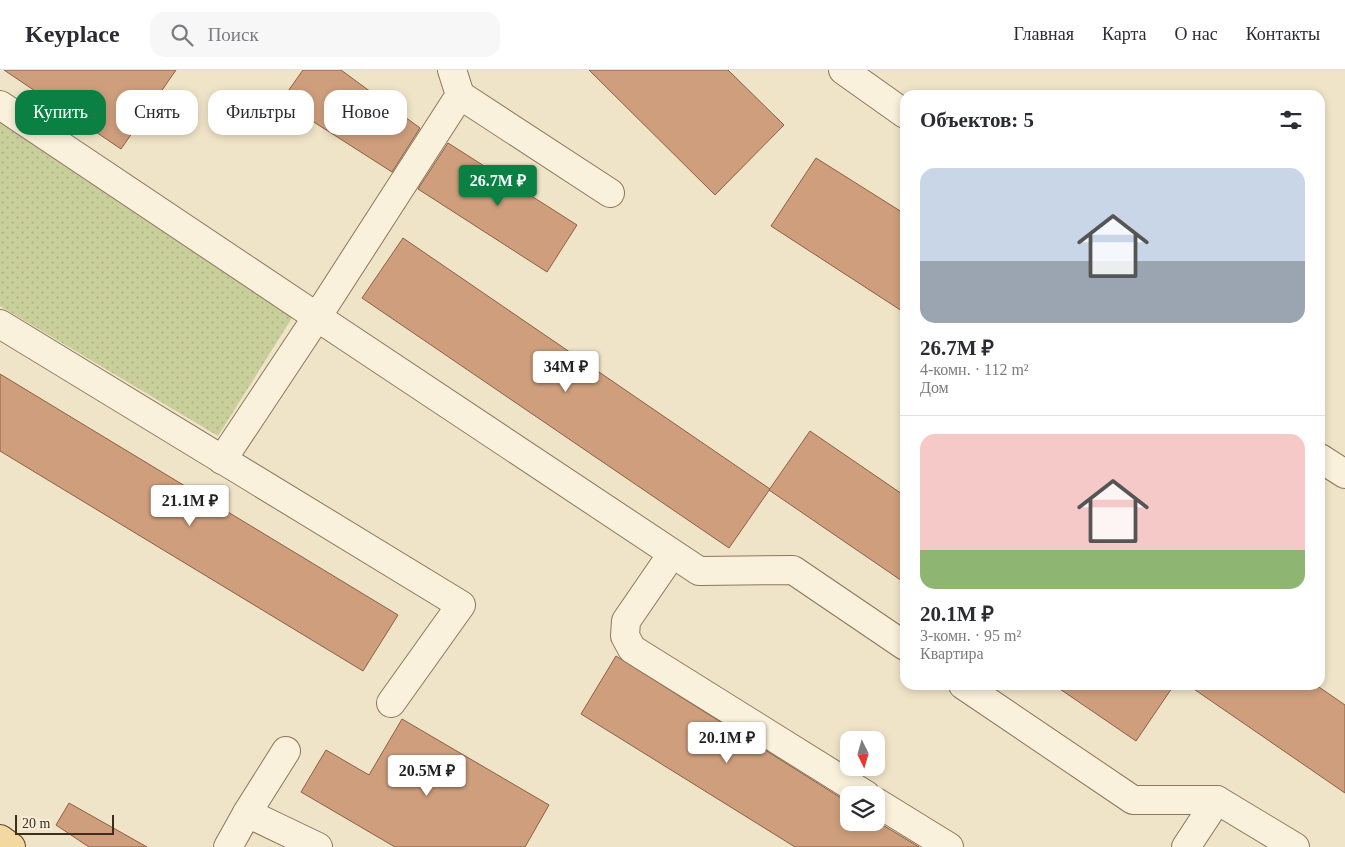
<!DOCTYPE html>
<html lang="ru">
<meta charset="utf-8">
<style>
body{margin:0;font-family:"Times New Roman",serif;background:#f7f7f7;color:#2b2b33;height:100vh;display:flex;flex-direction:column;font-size:19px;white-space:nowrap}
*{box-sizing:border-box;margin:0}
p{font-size:16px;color:#7c7c81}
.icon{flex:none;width:28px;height:28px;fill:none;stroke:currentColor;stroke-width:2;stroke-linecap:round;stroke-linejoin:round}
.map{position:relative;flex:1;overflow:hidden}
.details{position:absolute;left:900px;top:20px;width:425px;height:600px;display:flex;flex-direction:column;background:#fff;border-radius:15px;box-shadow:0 2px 8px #0003}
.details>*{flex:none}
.hud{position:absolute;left:15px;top:20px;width:475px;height:45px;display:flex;gap:10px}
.needle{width:32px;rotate:175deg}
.fabs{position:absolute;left:840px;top:661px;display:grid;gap:10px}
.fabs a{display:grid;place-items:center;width:45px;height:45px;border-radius:10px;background:#fff;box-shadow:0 2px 8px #0003;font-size:25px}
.scale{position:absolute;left:15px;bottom:12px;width:99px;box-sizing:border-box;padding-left:5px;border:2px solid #3d2e20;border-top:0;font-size:14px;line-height:18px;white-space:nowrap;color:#3d2e20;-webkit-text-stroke:4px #f7eed8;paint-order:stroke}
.price{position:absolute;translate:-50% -42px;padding:0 11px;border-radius:5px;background:#fff;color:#222;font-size:16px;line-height:32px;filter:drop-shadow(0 1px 2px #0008)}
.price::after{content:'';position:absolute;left:50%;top:30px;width:15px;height:11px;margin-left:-8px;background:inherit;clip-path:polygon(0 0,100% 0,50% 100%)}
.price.current{background:#0b8043;color:#fff}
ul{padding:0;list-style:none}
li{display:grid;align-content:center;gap:10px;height:265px;padding:0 20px}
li+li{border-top:1px solid #e1e1e2}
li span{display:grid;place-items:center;height:155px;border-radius:15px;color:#555}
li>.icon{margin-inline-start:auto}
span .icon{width:90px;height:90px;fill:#fffc;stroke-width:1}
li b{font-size:21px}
h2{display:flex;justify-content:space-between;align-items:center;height:60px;padding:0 20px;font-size:21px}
.pill{padding:0 18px;border-radius:15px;background:#fff;box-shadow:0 2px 8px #0003;font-size:18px;line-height:45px}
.pill.current{background:#0b8043;color:#fff}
header{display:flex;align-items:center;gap:30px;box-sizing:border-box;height:70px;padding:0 25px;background:#fff;border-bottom:1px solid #e1e1e2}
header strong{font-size:24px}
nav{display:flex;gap:28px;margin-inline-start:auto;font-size:18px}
.search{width:350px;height:45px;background:#f7f7f7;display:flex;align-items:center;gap:12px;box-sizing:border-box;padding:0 18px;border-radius:15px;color:#7c7c81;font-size:19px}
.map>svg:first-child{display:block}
.grass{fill:url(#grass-dots)}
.building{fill:#cf9f7d;stroke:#8d5f41}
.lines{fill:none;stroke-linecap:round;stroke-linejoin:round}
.minor-casing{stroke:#8d765c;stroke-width:30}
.major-casing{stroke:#5b4430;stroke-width:30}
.minor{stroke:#faf1dc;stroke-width:28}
.major{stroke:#f3d9a0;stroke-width:28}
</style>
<header>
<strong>Keyplace</strong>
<div class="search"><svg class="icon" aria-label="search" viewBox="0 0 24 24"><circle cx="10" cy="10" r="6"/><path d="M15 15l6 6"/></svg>Поиск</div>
<nav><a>Главная</a><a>Карта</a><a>О нас</a><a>Контакты</a></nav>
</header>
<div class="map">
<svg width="1345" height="777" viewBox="0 0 1345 777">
<defs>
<pattern id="grass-dots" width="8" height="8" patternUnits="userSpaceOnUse" patternTransform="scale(1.25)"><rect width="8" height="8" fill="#c9cf9b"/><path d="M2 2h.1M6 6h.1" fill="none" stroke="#aeb285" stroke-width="1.8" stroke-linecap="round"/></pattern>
</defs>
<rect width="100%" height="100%" fill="#f0e4c8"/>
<!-- grass -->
<polygon class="grass" points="0,53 292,248 218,366 0,236"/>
<!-- building -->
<g class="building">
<polygon points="4,0 176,0 121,79"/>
<polygon points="303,0 341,0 420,58 392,102 281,31"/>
<polygon points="589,0 728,0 784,55 715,125"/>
<polygon points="448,73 577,155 547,202 418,119"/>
<polygon points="816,88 905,144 905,243 771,156"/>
<polygon points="403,168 770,419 729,478 362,228"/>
<polygon points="0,304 398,545 363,601 0,381"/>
<polygon points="810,361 905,426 905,513 769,420"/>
<polygon points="616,586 849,733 849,752 876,752 876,751 919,777 795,777 581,644"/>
<polygon points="1054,615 1174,615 1136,671"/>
<polygon points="1188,615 1316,615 1345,635 1345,723"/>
<polygon points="402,649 549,735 525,777 395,777 301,722 326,680 369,705"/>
<polygon points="69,733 147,777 89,777 56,755"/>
</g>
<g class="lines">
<defs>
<g id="minor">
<polyline points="452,0 460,25 317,247 699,501 793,500 905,576"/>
<polyline points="843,0 905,44"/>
<polyline points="460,25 610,123"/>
<polyline points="0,35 317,247 222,390"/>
<polyline points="0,254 461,535 391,633"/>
<polyline points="1320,388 1345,404"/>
<polyline points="672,484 626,551 625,566 632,579 866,725"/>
<polyline points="963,615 1133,730 1217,730 1295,777"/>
<polyline points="876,732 949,777"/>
<polyline points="247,743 286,681"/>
<polyline points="228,777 247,743 318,777"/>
<polyline points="1186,777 1217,730"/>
</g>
<polyline id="major" points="0,769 11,777"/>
</defs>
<!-- minor casing -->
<use href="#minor" class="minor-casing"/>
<!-- major casing -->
<use href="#major" class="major-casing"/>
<!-- minor -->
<use href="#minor" class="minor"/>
<!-- major -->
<use href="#major" class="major"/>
</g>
</svg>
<div class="fabs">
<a><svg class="needle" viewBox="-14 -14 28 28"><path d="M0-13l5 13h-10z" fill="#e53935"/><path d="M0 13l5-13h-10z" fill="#7c7c81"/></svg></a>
<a><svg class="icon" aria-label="layers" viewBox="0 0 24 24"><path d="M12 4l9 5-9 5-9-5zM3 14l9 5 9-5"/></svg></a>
</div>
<div class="scale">20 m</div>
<b class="price current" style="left:498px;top:137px">26.7M ₽</b>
<b class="price" style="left:566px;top:323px">34M ₽</b>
<b class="price" style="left:190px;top:457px">21.1M ₽</b>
<b class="price" style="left:727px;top:694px">20.1M ₽</b>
<b class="price" style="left:427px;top:727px">20.5M ₽</b>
<div class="hud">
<a class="pill current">Купить</a>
<a class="pill">Снять</a>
<a class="pill">Фильтры</a>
<a class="pill">Новое</a>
</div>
<section class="details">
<h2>Объектов: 5<svg class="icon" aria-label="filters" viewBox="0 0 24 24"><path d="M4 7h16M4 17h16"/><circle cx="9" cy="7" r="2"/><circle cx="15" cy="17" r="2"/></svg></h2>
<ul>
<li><span style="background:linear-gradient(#c9d6e8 60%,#9aa5b1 0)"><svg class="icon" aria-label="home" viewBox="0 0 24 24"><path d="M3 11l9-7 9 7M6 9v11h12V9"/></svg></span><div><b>26.7M ₽</b><p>4-комн. · 112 m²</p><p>Дом</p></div></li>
<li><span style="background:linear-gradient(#f6c9c9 75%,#8fb573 0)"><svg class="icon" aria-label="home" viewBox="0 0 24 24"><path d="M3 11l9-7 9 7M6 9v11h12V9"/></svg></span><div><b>20.1M ₽</b><p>3-комн. · 95 m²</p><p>Квартира</p></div></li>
</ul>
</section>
</div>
